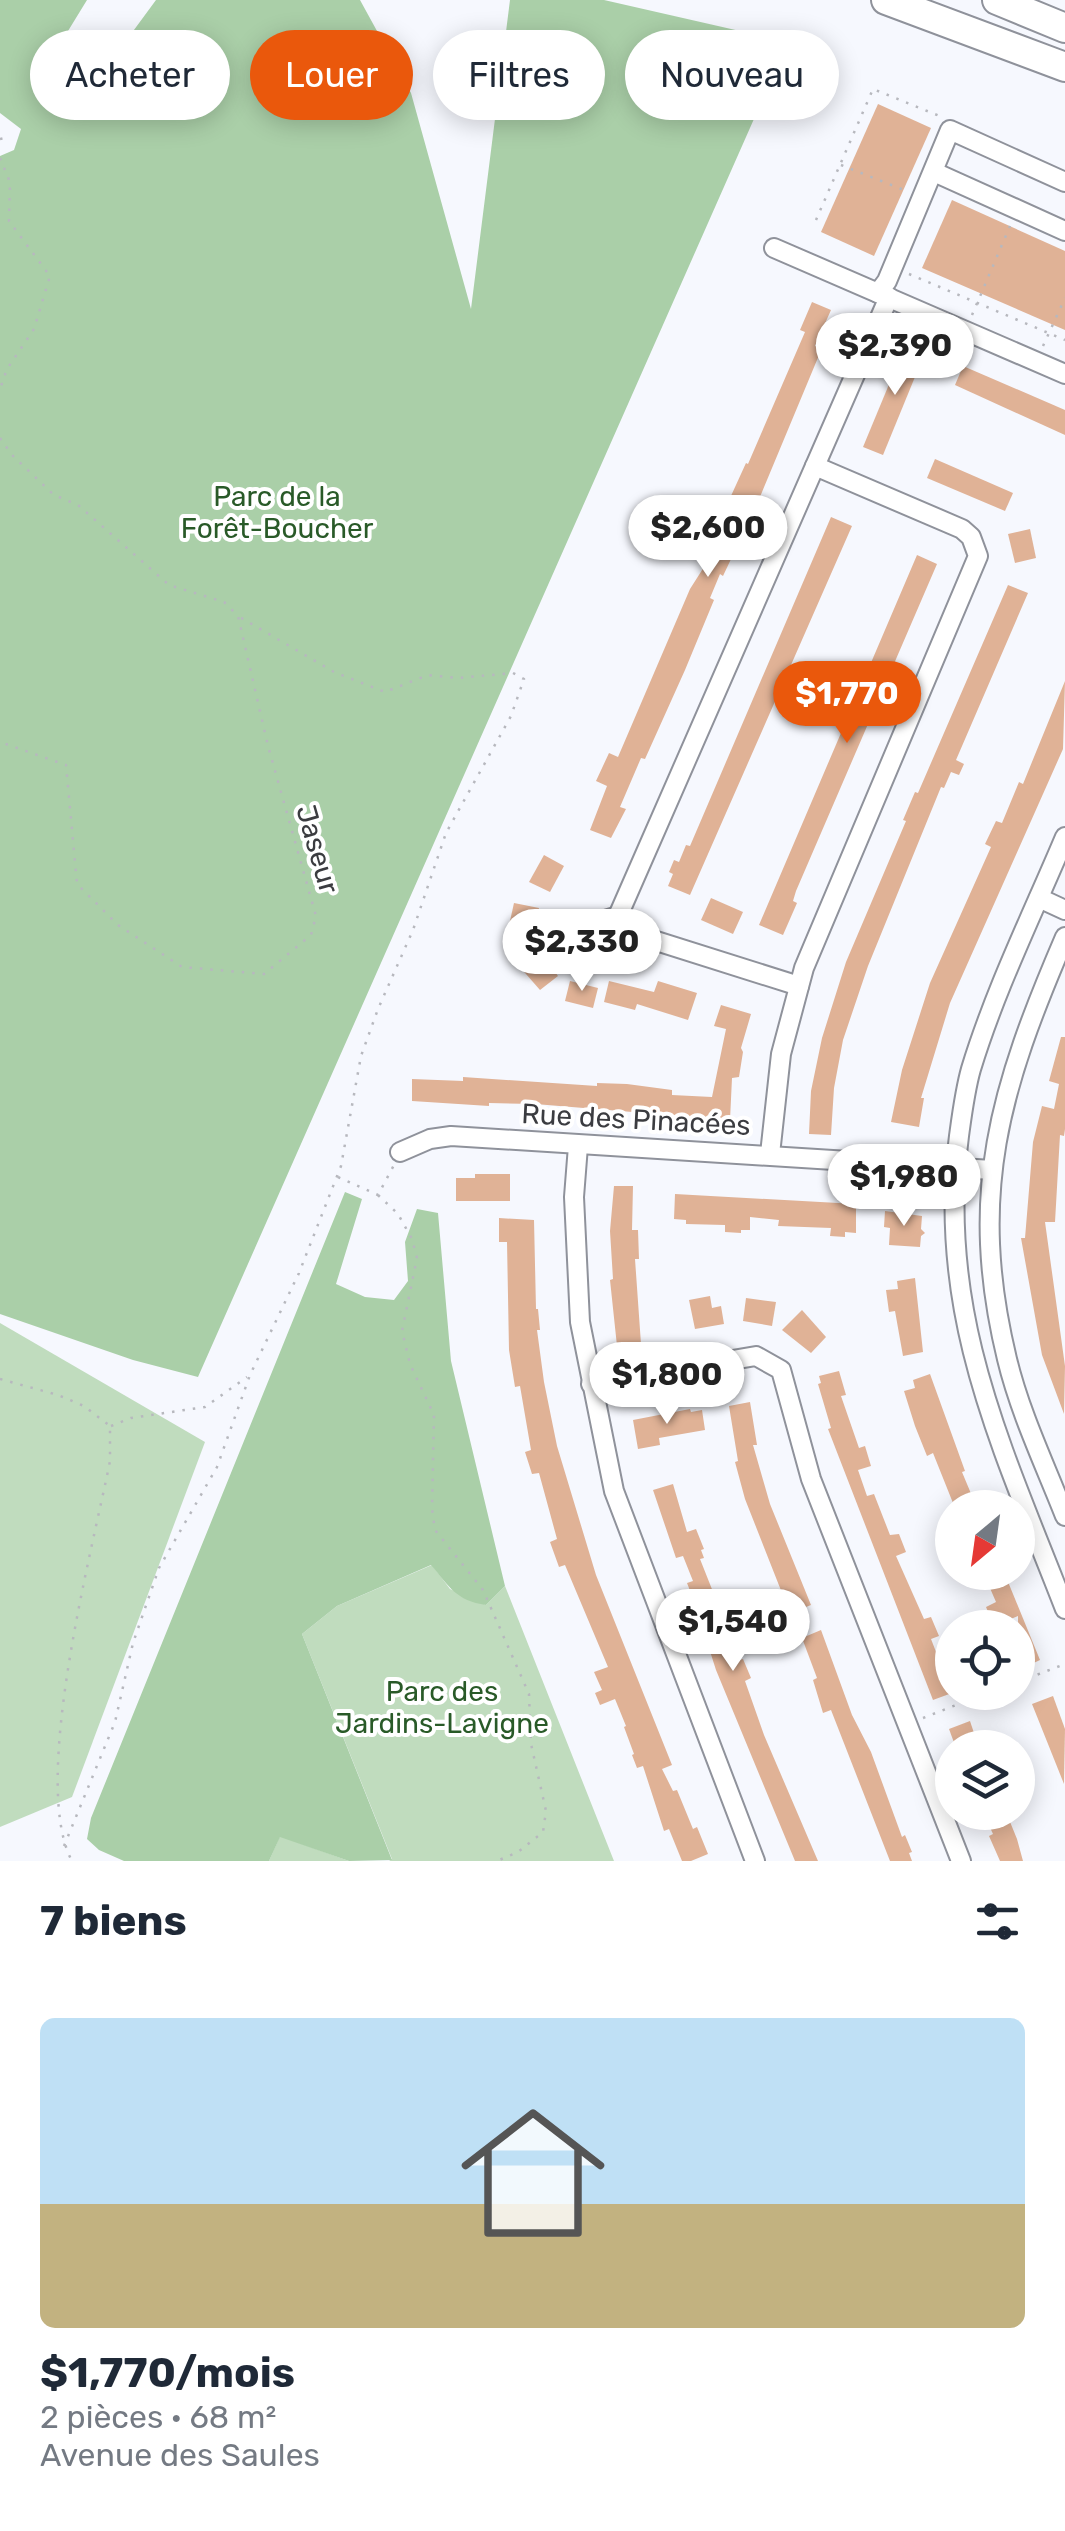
<!DOCTYPE html>
<html lang="fr">
<meta charset="utf-8">
<style>
body{margin:0;font-family:Rubik,sans-serif;background:#f2f2f3;color:#1f2937;height:100vh;display:flex;flex-direction:column;font-size:38px;white-space:nowrap}
*{box-sizing:border-box;margin:0}
p{font-size:32px;color:#747a83}
.icon{flex:none;width:55px;height:55px;fill:none;stroke:currentColor;stroke-width:2;stroke-linecap:round;stroke-linejoin:round}
.map{position:relative;height:1861px;overflow:hidden}
.side{display:flex;flex-direction:column;background:#fff;flex:1}
.side>*{flex:none}
.top-card{position:absolute;left:30px;top:30px;width:1005px;height:90px;display:flex;gap:20px}
.needle{width:65px;rotate:209deg}
.buttons{position:absolute;left:935px;top:1490px;display:grid;gap:20px}
.buttons a{display:grid;place-items:center;width:100px;height:100px;border-radius:50%;background:#fff;box-shadow:0 5px 25px #0003;font-size:50px}
.price{position:absolute;translate:-50% -85px;padding:0 22px;border-radius:35px;background:#fff;color:#222;font-size:32px;line-height:65px;filter:drop-shadow(0 2px 5px #0008)}
.price::after{content:'';position:absolute;left:50%;top:60px;width:30px;height:22px;margin-left:-15px;background:inherit;clip-path:polygon(0 0,100% 0,50% 100%)}
.price.selected{background:#ea580c;color:#fff}
ul{padding:0;list-style:none}
li{display:grid;align-content:center;gap:20px;height:530px;padding:0 40px}
li span{display:grid;place-items:center;height:310px;border-radius:15px;color:#555}
li>.icon{margin-inline-start:auto}
span .icon{width:180px;height:180px;fill:#fffc;stroke-width:1}
li b{font-size:42px}
h2{display:flex;justify-content:space-between;align-items:center;height:120px;padding:0 40px;font-size:42px}
.chip{padding:0 35px;border-radius:45px;background:#fff;box-shadow:0 5px 25px #0003;font-size:35px;line-height:90px}
.chip.selected{background:#ea580c;color:#fff}
.map>svg:first-child{display:block}
.green{fill:#c0dcbe}
.forest{fill:#aacfa8}
.building{fill:#e0b296}
.lines{fill:none;stroke-linecap:round;stroke-linejoin:round}
.minor-casing{stroke:#8f929b;stroke-width:22}
.highway-casing{stroke:#8f929b;stroke-width:32}
.path{stroke:#b7b8be;stroke-width:2.5;stroke-dasharray:2.5 8;stroke-linecap:butt}
.minor{stroke:#fff;stroke-width:18}
.highway{stroke:#fff;stroke-width:28}
.labels{text-anchor:middle;stroke-width:8;stroke-linejoin:round;paint-order:stroke}
.park-label{font-size:28px;fill:#295a28;stroke:#fff}
.street-label{font-size:28px;fill:#3b3c40;stroke:#fff}
</style>
<div class="map">
<svg width="1065" height="1861" viewBox="0 0 1065 1861">
<rect width="100%" height="100%" fill="#f6f8fe"/>
<!-- green -->
<g class="green">
<polygon points="0,1323 205,1442 72,1797 0,1827"/>
<polygon points="432,1565 450,1589 486,1605 505,1586 614,1861 389,1861 392,1859 302,1634 337,1606"/>
<polygon points="280,1836 349,1861 269,1861"/>
</g>
<!-- forest -->
<g class="forest">
<polygon points="0,0 87,0 68,31 86,46 131,34 156,0 360,0 411,93 471,309 510,0 604,0 788,42 198,1377 133,1360 0,1314 0,156 14,150 21,129 0,113"/>
<path d="M345,1192L362,1199L336,1284L365,1297L394,1300L408,1281L405,1242L417,1209L438,1213L451,1361L505,1586L486,1605C456,1601 449,1586 431,1565L337,1606L302,1634L392,1860L349,1861L280,1837L269,1861H124L99,1850L87,1839L91,1818Z"/>
</g>
<!-- building -->
<g class="building">
<polygon points="878,104 931,128 874,256 821,232"/>
<polygon points="952,200 1065,251 1065,330 922,268"/>
<polygon points="812,302 831,310 815,346 822,348 757,504 723,576 720,574 710,598 714,600 685,670 645,759 641,758 620,807 626,809 611,838 590,830 607,786 596,781 609,753 618,757 690,589 704,567 714,543 710,542 746,463 748,464 805,332 800,330"/>
<polygon points="907,341 926,350 883,455 863,447"/>
<polygon points="963,366 1065,410 1065,435 955,385"/>
<polygon points="935,459 1013,493 1005,511 927,478"/>
<polygon points="831,517 852,526 690,895 668,886 673,874 669,872 674,860 679,862 686,845 690,846"/>
<polygon points="1030,529 1036,558 1015,563 1008,534"/>
<polygon points="917,555 937,564 796,891 793,901 797,903 783,935 759,925"/>
<polygon points="1008,585 1028,593 956,760 964,764 959,775 951,772 944,788 941,787 868,966 843,1040 834,1088 831,1135 809,1134 811,1091 822,1038 846,962 906,821 903,820 915,792 918,793"/>
<polygon points="1065,681 1063,749 950,1003 921,1098 924,1098 919,1127 891,1122 902,1070 930,983 991,847 985,844 996,821 1002,823 1019,782 1023,784"/>
<polygon points="544,855 564,866 550,892 529,882"/>
<polygon points="711,898 743,912 733,934 701,920"/>
<polygon points="514,903 539,908 533,936 508,930"/>
<polygon points="539,950 558,976 540,990 519,966"/>
<polygon points="570,981 598,988 593,1008 565,1001"/>
<polygon points="609,981 654,992 658,981 697,993 688,1020 637,1004 635,1010 604,1002"/>
<polygon points="721,1005 751,1014 741,1048 743,1052 739,1077 732,1078 730,1120 535,1104 489,1103 489,1106 412,1101 412,1079 463,1081 463,1077 597,1086 597,1083 627,1084 672,1090 672,1095 712,1097 726,1029 714,1026"/>
<polygon points="1061,1037 1065,1037 1065,1129 1064,1136 1060,1135 1055,1222 1045,1222 1065,1366 1064,1414 1042,1355 1021,1238 1025,1238 1033,1142 1042,1106 1054,1109 1059,1084 1049,1081"/>
<polygon points="475,1174 510,1174 510,1201 456,1201 456,1178 475,1178"/>
<polygon points="614,1186 633,1186 632,1230 638,1230 639,1259 635,1259 641,1344 617,1346 610,1280 613,1279 610,1231"/>
<polygon points="675,1194 856,1204 856,1233 845,1232 845,1237 830,1236 831,1228 778,1226 779,1220 750,1217 750,1230 741,1230 741,1233 725,1232 725,1225 686,1224 686,1220 674,1219"/>
<polygon points="885,1211 922,1216 921,1229 925,1233 921,1236 920,1247 889,1245 890,1228 884,1227"/>
<polygon points="499,1218 534,1220 536,1309 538,1309 540,1330 537,1330 544,1382 557,1446 596,1575 672,1765 662,1769 673,1791 677,1790 693,1829 697,1827 708,1854 691,1861 682,1861 669,1829 664,1831 643,1766 637,1768 632,1755 634,1754 624,1727 626,1726 615,1699 600,1705 595,1693 602,1690 594,1672 608,1667 565,1565 559,1567 550,1542 557,1539 539,1473 532,1474 525,1452 531,1450 520,1386 515,1387 509,1350 507,1242 499,1242"/>
<polygon points="915,1278 923,1352 903,1356 895,1311 889,1312 886,1290 898,1289 897,1281"/>
<polygon points="710,1296 712,1308 721,1306 724,1324 695,1329 689,1300"/>
<polygon points="746,1298 776,1302 772,1326 743,1321"/>
<polygon points="802,1310 826,1337 811,1353 782,1330"/>
<polygon points="839,1371 846,1395 841,1396 859,1448 865,1446 871,1466 858,1470 867,1496 874,1494 890,1535 899,1534 906,1552 896,1556 924,1619 931,1617 939,1636 931,1639 952,1693 933,1700 828,1429 831,1428 818,1384 821,1383 819,1376"/>
<polygon points="930,1374 965,1471 962,1472 977,1508 955,1508 933,1453 927,1456 915,1426 904,1391 915,1388 913,1380"/>
<polygon points="750,1402 757,1445 753,1445 770,1504 811,1605 783,1616 775,1596 782,1593 745,1499 735,1462 738,1461 729,1406"/>
<polygon points="690,1409 691,1412 702,1410 705,1430 659,1438 660,1445 638,1449 633,1420"/>
<polygon points="673,1484 687,1532 696,1529 704,1549 701,1550 704,1558 700,1559 740,1660 743,1659 751,1678 745,1681 764,1735 818,1861 795,1861 716,1670 708,1645 711,1644 687,1583 693,1581 683,1556 676,1558 653,1490"/>
<polygon points="983,1572 1004,1572 1040,1660 1021,1669 1018,1661 1018,1616 994,1626 986,1607 996,1602"/>
<polygon points="821,1630 852,1715 871,1752 902,1837 905,1835 912,1852 909,1853 912,1861 890,1861 831,1710 823,1713 813,1680 817,1678 802,1638"/>
<polygon points="1053,1696 1065,1729 1064,1784 1032,1704"/>
<polygon points="970,1721 979,1748 956,1748 949,1729"/>
<polygon points="1006,1812 1017,1839 1023,1861 1000,1861 989,1836 993,1834 987,1821"/>
</g>
<g class="lines">
<defs>
<g id="minor">
<polyline points="934,172 1065,231"/>
<polyline points="774,248 1065,374"/>
<polyline points="878,293 887,281 950,130 1065,182"/>
<path d="M1065,837C1033,913 995,990 971,1069C965,1090 962,1114 959,1136C936,1314 1003,1449 1065,1609"/>
<polyline points="1039,898 1065,910"/>
<polyline points="618,916 889,297"/>
<polyline points="618,916 631,933 799,986"/>
<polyline points="592,924 618,916"/>
<path d="M1065,937C1000,1088 967,1194 1007,1359C1020,1413 1045,1465 1065,1516"/>
<polyline points="578,1146 574,1197 580,1322 614,1491 755,1861"/>
<polyline points="400,1152 430,1139 451,1136 992,1170"/>
<polyline points="770,1154 781,1054 804,968 978,556 971,537 962,529 815,466"/>
<polyline points="591,1384 756,1356 781,1370 811,1479 961,1861"/>
</g>
<g id="highway">
<polyline points="886,0 1065,67"/>
<polyline points="997,0 1065,28"/>
</g>
</defs>
<!-- minor casing -->
<use href="#minor" class="minor-casing"/>
<!-- highway casing -->
<use href="#highway" class="highway-casing"/>
<!-- path -->
<g class="path">
<polyline points="0,139 10,137"/>
<polyline points="0,158 10,182 9,221 50,276 34,329 7,369 0,389"/>
<polyline points="841,165 904,190"/>
<polyline points="816,220 873,89 942,117"/>
<polyline points="909,274 1065,340"/>
<polyline points="972,315 1010,226"/>
<polyline points="1043,346 1065,298"/>
<polyline points="0,438 12,455 54,495 78,505 169,585 224,602 238,616 268,746 316,916 311,935 264,974 182,967 118,925 77,884 66,765 0,742"/>
<polyline points="338,1177 378,1195 394,1165"/>
<polyline points="378,1195 398,1214 412,1239 417,1258 402,1331 410,1364 434,1415 432,1509 435,1530 483,1590 529,1694 531,1744 546,1811 543,1832 518,1852 497,1861"/>
<path d="M0,1379L58,1395L84,1406L110,1426V1461C92,1552 30,1783 72,1861"/>
<polyline points="111,1426 131,1418 205,1407 247,1377"/>
<polyline points="1018,1682 1065,1664"/>
<polyline points="923,1718 989,1692"/>
<polyline points="64,1846 115,1722 133,1643 159,1568 217,1467 250,1375 299,1273 341,1166 361,1056 378,1009 413,930 446,833 511,716 524,679 513,673 458,678 428,675 385,692 334,672 238,616"/>
</g>
<!-- minor -->
<use href="#minor" class="minor"/>
<!-- highway -->
<use href="#highway" class="highway"/>
</g>
<g class="labels">
<!-- park labels -->
<g class="park-label">
<text x="277" y="506">Parc de la<tspan x="277" dy="32">Forêt-Boucher</tspan></text>
<text x="442" y="1701">Parc des<tspan x="442" dy="32">Jardins-Lavigne</tspan></text>
</g>
<!-- street labels -->
<g class="street-label">
<text transform="translate(318 849) rotate(74)" y="10">Jaseur</text>
<text transform="translate(636 1119) rotate(3)" y="10">Rue des Pinacées</text>
</g>
</g>
</svg>
<div class="buttons">
<a><svg class="needle" viewBox="-14 -14 28 28"><path d="M0-13l5 13h-10z" fill="#e53935"/><path d="M0 13l5-13h-10z" fill="#747a83"/></svg></a>
<a><svg class="icon" aria-label="locate" viewBox="0 0 24 24"><circle cx="12" cy="12" r="6"/><path d="M12 2v4M12 18v4M2 12h4M18 12h4"/></svg></a>
<a><svg class="icon" aria-label="layers" viewBox="0 0 24 24"><path d="M12 4l9 5-9 5-9-5zM3 14l9 5 9-5"/></svg></a>
</div>
<b class="price" style="left:895px;top:398px">$2,390</b>
<b class="price" style="left:708px;top:580px">$2,600</b>
<b class="price selected" style="left:847px;top:746px">$1,770</b>
<b class="price" style="left:582px;top:994px">$2,330</b>
<b class="price" style="left:904px;top:1229px">$1,980</b>
<b class="price" style="left:667px;top:1427px">$1,800</b>
<b class="price" style="left:733px;top:1674px">$1,540</b>
<div class="top-card">
<a class="chip">Acheter</a>
<a class="chip selected">Louer</a>
<a class="chip">Filtres</a>
<a class="chip">Nouveau</a>
</div>
</div>
<section class="side">
<h2>7 biens<svg class="icon" aria-label="filters" viewBox="0 0 24 24"><path d="M4 7h16M4 17h16"/><circle cx="9" cy="7" r="2"/><circle cx="15" cy="17" r="2"/></svg></h2>
<ul>
<li><span style="background:linear-gradient(#bfe0f5 60%,#c2b280 0)"><svg class="icon" aria-label="home" viewBox="0 0 24 24"><path d="M3 11l9-7 9 7M6 9v11h12V9"/></svg></span><div><b>$1,770/mois</b><p>2 pièces · 68 m²</p><p>Avenue des Saules</p></div></li>
</ul>
</section>
